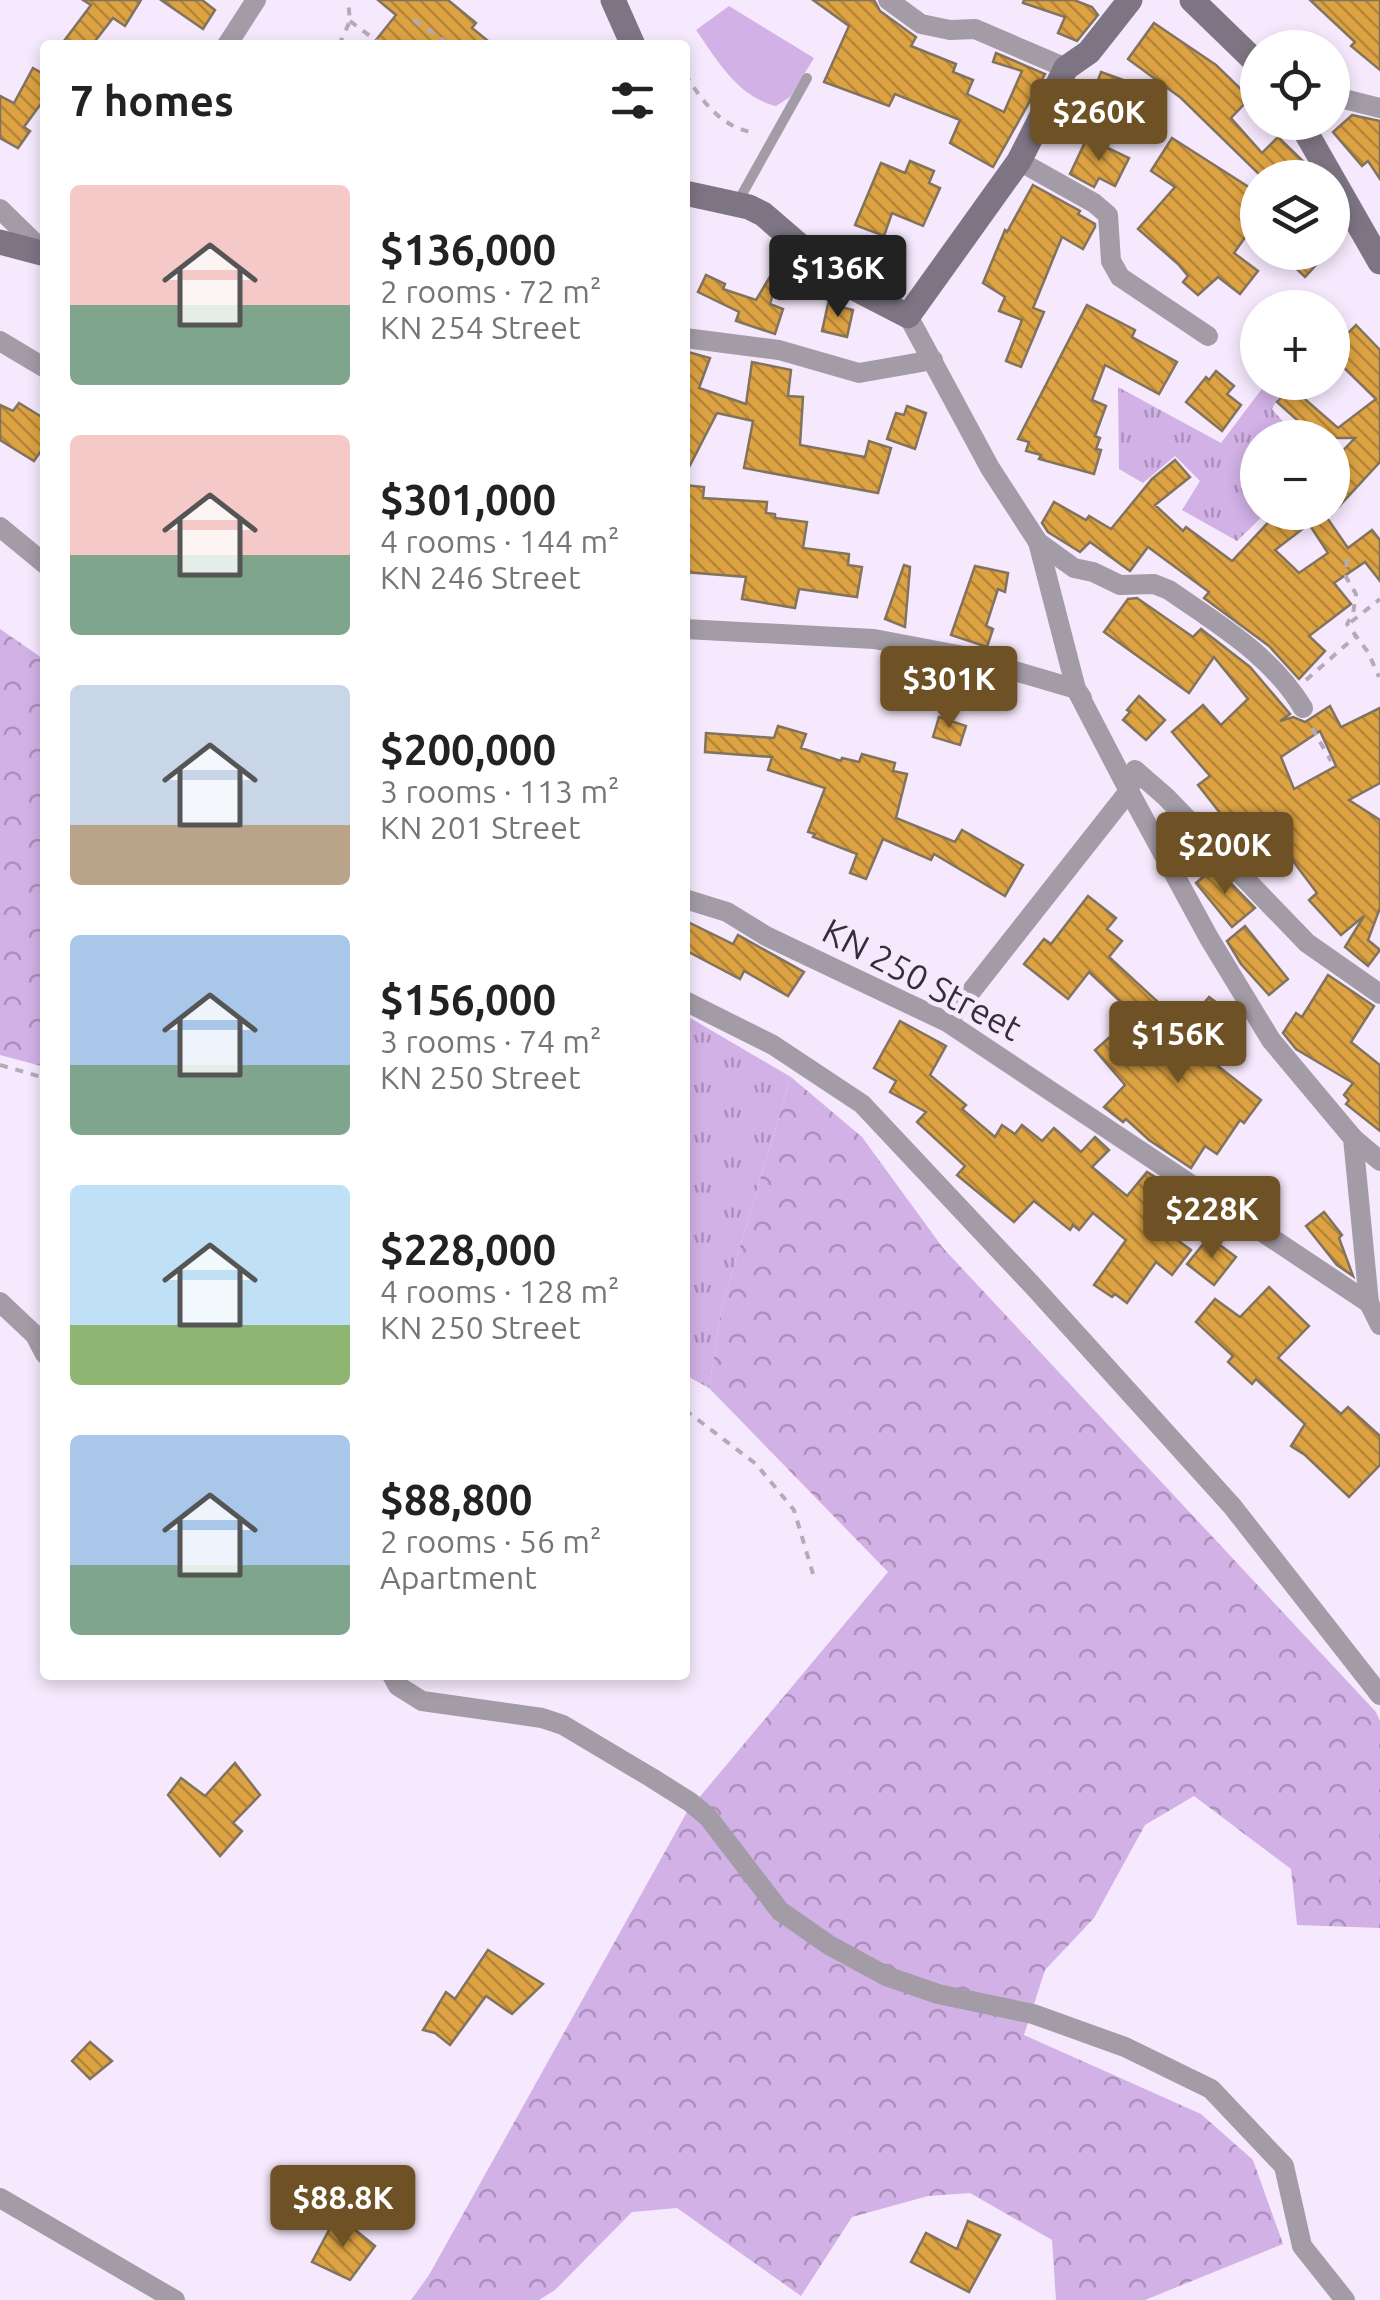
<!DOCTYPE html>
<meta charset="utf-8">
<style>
body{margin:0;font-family:Ubuntu,sans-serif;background:#f2f2f2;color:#222;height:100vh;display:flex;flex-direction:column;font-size:38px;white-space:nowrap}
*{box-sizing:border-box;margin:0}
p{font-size:32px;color:#767676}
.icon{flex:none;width:55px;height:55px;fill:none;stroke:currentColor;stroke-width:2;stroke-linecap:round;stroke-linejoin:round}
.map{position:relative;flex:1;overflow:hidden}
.side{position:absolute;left:40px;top:40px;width:650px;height:1640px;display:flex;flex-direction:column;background:#fff;border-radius:10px;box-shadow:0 5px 15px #0003}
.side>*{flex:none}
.tools{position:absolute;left:1240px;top:30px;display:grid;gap:20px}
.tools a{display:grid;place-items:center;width:110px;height:110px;border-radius:50%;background:#fff;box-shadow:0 5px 15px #0003;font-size:50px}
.price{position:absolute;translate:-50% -85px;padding:0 22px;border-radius:10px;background:#6e5225;color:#fff;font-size:32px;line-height:65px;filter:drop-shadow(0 2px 5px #0008)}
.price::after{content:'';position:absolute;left:50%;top:60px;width:30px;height:22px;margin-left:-15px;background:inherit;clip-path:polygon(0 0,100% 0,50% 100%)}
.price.on{background:#222;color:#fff}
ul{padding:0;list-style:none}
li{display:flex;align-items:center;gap:30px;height:250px;padding:0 30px}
li span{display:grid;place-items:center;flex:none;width:280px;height:200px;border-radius:10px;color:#555}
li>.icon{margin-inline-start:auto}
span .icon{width:120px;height:120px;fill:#fffc;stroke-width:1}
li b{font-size:42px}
h2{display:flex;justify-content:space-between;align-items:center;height:120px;padding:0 30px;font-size:42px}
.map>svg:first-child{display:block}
.grass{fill:url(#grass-tufts)}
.forest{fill:url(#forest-crowns)}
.park{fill:#d2b1e6}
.building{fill:url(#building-back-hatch);stroke:#82735e;stroke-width:2.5;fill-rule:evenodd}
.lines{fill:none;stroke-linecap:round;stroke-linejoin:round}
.path{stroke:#b4aaba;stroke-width:4;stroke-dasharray:8 8;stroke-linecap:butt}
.lane{stroke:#a39ca7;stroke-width:10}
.street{stroke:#a39ca7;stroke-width:20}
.secondary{stroke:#7e7584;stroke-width:25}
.labels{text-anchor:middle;stroke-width:10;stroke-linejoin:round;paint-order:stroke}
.street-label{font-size:35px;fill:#332e37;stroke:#f6e9fd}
</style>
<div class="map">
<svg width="1380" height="2300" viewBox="0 0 1380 2300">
<defs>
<pattern id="grass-tufts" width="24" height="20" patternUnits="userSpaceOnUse" patternTransform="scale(2.5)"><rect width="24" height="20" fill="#d2b1e6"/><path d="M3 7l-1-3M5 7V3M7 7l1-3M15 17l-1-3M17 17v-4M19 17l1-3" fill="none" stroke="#ab90bb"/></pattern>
<pattern id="forest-crowns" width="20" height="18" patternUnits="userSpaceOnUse" patternTransform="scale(2.5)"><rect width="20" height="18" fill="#d2b1e6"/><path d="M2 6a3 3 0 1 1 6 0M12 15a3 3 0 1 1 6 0" fill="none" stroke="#ab90bb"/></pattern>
<pattern id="building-back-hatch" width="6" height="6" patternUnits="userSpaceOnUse" patternTransform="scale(2.5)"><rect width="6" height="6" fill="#dda343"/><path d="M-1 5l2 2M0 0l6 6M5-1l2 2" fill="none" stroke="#b48539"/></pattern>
</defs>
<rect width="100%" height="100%" fill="#f6e9fd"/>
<!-- grass -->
<g class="grass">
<polygon points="1267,382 1286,383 1272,409 1293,433 1293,437 1258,438 1258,512 1266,513 1237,541 1182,510 1200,481 1175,456 1143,483 1119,469 1118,387 1221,443"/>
<polygon points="685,1015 791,1077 722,1306 709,1388 685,1375"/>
</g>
<!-- forest -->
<g class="forest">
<polygon points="0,629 45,660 45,1067 0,1055"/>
<polygon points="791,1077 862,1137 943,1248 1376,1712 1380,1721 1380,1928 1297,1925 1291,1869 1194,1796 1145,1825 1094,1918 1045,1970 1024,2035 1201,2114 1253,2160 1283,2244 1145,2300 1056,2300 1052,2240 970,2193 928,2196 852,2217 801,2296 677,2208 632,2212 555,2290 539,2300 411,2300 429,2275 687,1812 888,1572 709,1388 722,1306"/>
</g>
<!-- park -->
<path class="park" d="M729,6L814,58L790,97L776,106C738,97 717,60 696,30Z"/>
<!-- building -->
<g class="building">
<polygon points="83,0 141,0 125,26 113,18 92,45 61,45 91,5"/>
<polygon points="161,0 202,0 215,10 203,29"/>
<polygon points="378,0 448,0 476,23 472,28 493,45 372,45 396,15"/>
<polygon points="813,0 874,0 880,11 916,37 911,46 956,64 953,72 973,80 967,94 1004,112 1022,71 993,62 996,53 1045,74 993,167 950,143 960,120 895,94 889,106 824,82 849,26"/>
<polygon points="1024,0 1074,0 1092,7 1098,15 1077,41 1058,33 1065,17 1023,3"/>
<polygon points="1310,0 1380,0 1380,70 1351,46 1355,42"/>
<polygon points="1154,23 1216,65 1250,98 1231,118 1262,153 1278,137 1304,162 1306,165 1293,178 1263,178 1181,98 1128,59"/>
<polygon points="33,68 45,75 45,98 24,127 30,131 18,148 0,138 0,96 14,103"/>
<polygon points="1101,72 1126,81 1117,103 1093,94"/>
<polygon points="1352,115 1380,121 1380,179 1368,161 1362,166 1333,132"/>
<polygon points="1087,138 1129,158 1115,186 1099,178 1094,187 1070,174"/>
<polygon points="1172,138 1258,193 1258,219 1234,253 1258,271 1240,294 1218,277 1198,295 1183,282 1188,276 1178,264 1138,229 1175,187 1151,171"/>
<polygon points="910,161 934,171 929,183 940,188 923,226 892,213 884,236 855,225 881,163 905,173"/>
<polygon points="1033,185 1080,211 1078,214 1095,224 1095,227 1083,249 1062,237 1033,308 1044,312 1021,367 1006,361 1022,320 999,311 1005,297 983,283 1005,230 1007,232"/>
<polygon points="1279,252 1328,252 1305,277"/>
<polygon points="774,270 780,272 770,304 783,309 775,334 736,321 739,312 698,292 706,275 725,284 723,289 756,300"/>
<polygon points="828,304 853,310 847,337 822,331"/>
<polygon points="1087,305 1135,330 1132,337 1177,362 1159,394 1105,365 1092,400 1106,406 1095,436 1100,438 1096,449 1101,450 1094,474 1039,459 1041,455 1026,451 1029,442 1018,439"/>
<polygon points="1356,325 1380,350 1380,462 1332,514 1332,462 1355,438 1317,438 1277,402 1291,387 1338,428 1376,399 1332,356 1332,349"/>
<polygon points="688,352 710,358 699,388 746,404 752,362 791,370 788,396 803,397 800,445 865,457 869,441 891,448 878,493 744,468 753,421 717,413 685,475 685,360"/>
<polygon points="1216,371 1234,386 1227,394 1241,405 1222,431 1186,402 1206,377 1209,380"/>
<polygon points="19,403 45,419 45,445 34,461 0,440 0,405 13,411"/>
<polygon points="907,406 926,413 915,449 887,439 896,413 904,415"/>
<path d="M1175,460L1190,477L1155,505L1183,531L1186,527L1232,561L1278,512H1323L1348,548L1372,530L1380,540V581L1365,562L1334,583L1351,604L1309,636L1325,651L1299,679L1269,646L1204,598L1209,592L1148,547L1130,571L1090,542L1080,552L1048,532L1042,523L1054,502L1086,520L1089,516L1111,529L1152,479ZM1309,524L1328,553L1299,573L1275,550Z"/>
<polygon points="685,485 704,487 703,498 767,502 766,513 775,514 775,518 807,522 803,548 849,554 848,565 862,567 857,597 799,589 795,608 742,599 746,577 685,572"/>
<polygon points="904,565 910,567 905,627 885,619"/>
<polygon points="975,566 1008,573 1005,592 998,589 986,626 993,629 987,647 951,635"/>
<path d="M1137,598L1193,637L1201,629L1250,667L1290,714L1280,721L1293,717L1305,722L1330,706L1341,727L1380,708V783L1349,800L1380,820V908L1368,940L1380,950L1368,966L1345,947L1364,916L1341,935L1309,900L1317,893L1287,853L1271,865L1244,828L1236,833L1198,785L1210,776L1172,732L1203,705L1221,725L1248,699L1214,657L1189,693L1104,632L1128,599ZM1320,731L1336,766L1294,789L1281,757Z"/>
<polygon points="1139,696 1165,720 1146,740 1123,720 1130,712 1127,710"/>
<polygon points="939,717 966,726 960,745 933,737"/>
<polygon points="778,726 806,734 801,748 841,761 842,758 859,762 862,754 895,763 893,771 907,774 896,818 955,842 962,830 1023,865 1005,896 934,854 931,860 883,839 866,879 850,873 857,854 813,837 815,834 808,832 825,788 768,770 772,757 705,752 706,733 774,738"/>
<polygon points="1215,867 1255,908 1232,927 1196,883"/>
<polygon points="1088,896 1116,918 1107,929 1122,941 1109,957 1158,1002 1141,1021 1089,972 1068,999 1024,964 1044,939 1051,944"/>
<polygon points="690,923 733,944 738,935 804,972 788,996 744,971 740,979 685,950 685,934"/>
<polygon points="1245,926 1288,979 1269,995 1241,964 1227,941"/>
<polygon points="1328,975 1374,1006 1351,1042 1380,1065 1380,1131 1346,1104 1349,1100 1344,1095 1353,1083 1296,1049 1283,1033 1296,1013 1302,1017"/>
<polygon points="1209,997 1233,1015 1219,1032 1224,1037 1214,1050 1224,1058 1218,1066 1261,1100 1244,1123 1240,1120 1217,1154 1205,1146 1191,1168 1149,1140 1126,1119 1123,1122 1104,1107 1125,1085 1095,1050 1129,1020 1163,1053"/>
<polygon points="900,1021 946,1046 930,1075 966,1105 962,1109 995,1137 1002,1125 1015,1134 1022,1125 1042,1141 1054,1128 1081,1152 1095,1137 1109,1150 1092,1167 1127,1196 1147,1172 1169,1186 1145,1216 1191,1250 1172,1275 1156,1262 1127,1303 1115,1294 1112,1297 1094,1285 1126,1240 1093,1213 1079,1230 1073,1225 1070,1230 1034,1201 1014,1222 957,1175 965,1166 917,1122 926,1112 890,1092 896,1081 874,1068"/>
<polygon points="1324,1212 1342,1235 1339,1238 1353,1276 1337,1265 1306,1226"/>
<polygon points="1209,1237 1236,1257 1214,1285 1187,1264"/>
<polygon points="1269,1287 1309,1326 1278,1358 1341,1414 1348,1407 1380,1436 1380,1465 1349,1497 1305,1455 1291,1446 1305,1424 1256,1379 1252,1384 1228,1362 1233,1356 1196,1322 1215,1299 1240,1317"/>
<polygon points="235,1763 260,1795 233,1823 242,1831 220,1856 168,1795 181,1778 205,1796"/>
<polygon points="488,1950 543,1984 512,2014 486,1996 450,2045 435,2033 423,2030 446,1992 455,1999"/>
<polygon points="90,2042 112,2061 90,2079 72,2061"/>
<polygon points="337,2215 375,2246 350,2280 312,2262"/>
<polygon points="968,2221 1000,2235 969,2292 911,2262 926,2233 957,2249"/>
</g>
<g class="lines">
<!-- path -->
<g class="path">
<polyline points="414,20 450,45"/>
<polyline points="350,21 382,45"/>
<polyline points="339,45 350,21 348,0"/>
<path d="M685,74C703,102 721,128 756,133"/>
<polyline points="1347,559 1346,577 1356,594 1353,614 1347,624 1368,652 1379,677"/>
<polyline points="1351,622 1380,599"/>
<polyline points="1306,680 1355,637"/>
<polyline points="1312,728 1331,761"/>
<polyline points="0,1065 45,1078"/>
<polyline points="685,1410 756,1464 794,1510 813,1574"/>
</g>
<!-- lane -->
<polyline class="lane" points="736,205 807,78"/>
<!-- street -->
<g class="street">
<polyline points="888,0 921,24 950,30 975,29 1066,68"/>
<polyline points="227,45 256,0"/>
<polyline points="1332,96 1380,108"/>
<polyline points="1019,161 1094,203 1108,215 1111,261 1120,277 1208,336"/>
<polyline points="0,209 45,253"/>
<polyline points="908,316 990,468 1038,542 1076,689 1129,791 1209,938 1271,1040 1353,1138 1369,1303 1380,1325"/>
<polyline points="685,338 779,350 859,373 933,360"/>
<polyline points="0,341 45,368"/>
<polyline points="0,527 45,564"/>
<path d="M1038,542L1074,568L1093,572L1120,585L1154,584L1169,590C1219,625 1271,655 1303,708"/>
<polyline points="685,629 874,639 964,656 1076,689 1082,698"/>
<polyline points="685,899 727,912 766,936 947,1022 1369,1303"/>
<polyline points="685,1001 773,1045 862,1104 1034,1287 1232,1506 1380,1695"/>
<polyline points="947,1022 1129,791 1135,770 1166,797 1307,943 1380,994"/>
<polyline points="1353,1138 1380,1161"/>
<polyline points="0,1302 35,1335 45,1354"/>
<polyline points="392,1675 398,1686 422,1701 542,1718 563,1725 652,1778 690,1802 708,1817 780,1911 829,1945 886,1976 938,1994 1033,2014 1125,2047 1211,2089 1284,2166 1302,2246 1345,2300"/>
<polyline points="0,2198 175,2300"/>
</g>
<!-- secondary -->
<g class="secondary">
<polyline points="613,0 633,45"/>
<polyline points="1192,0 1258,64"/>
<polyline points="1300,122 1380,262"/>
<polyline points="685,193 749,207 763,214 842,282 908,316 1019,161 1066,68 1089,52 1130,0"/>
<polyline points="0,242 45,254"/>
</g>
</g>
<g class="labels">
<!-- street labels -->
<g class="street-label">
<text transform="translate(922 980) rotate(28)" y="12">KN 250 Street</text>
</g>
</g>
</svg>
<div class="tools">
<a><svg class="icon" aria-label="locate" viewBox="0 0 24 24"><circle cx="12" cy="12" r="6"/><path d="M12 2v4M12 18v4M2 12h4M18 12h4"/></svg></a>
<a><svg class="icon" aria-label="layers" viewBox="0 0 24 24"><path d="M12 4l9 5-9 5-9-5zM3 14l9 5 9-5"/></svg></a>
<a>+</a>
<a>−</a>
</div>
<b class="price" style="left:1099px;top:164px">$260K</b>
<b class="price on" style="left:838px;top:320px">$136K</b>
<b class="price" style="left:949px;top:731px">$301K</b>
<b class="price" style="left:1225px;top:897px">$200K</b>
<b class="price" style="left:1178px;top:1086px">$156K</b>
<b class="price" style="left:1212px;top:1261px">$228K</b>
<b class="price" style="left:343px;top:2250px">$88.8K</b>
<section class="side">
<h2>7 homes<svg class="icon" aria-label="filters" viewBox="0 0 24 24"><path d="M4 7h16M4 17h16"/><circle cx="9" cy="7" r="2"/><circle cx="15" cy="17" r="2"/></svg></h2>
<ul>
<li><span style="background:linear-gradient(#f6c9c9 60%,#7fa58c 0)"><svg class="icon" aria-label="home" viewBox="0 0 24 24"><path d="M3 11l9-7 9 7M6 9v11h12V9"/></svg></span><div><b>$136,000</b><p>2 rooms · 72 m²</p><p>KN 254 Street</p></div></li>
<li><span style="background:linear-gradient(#f6c9c9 60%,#7fa58c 0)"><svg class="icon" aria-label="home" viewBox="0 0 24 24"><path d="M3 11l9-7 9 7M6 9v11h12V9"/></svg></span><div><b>$301,000</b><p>4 rooms · 144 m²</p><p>KN 246 Street</p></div></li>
<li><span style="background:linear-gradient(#c9d6e8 70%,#b9a48a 0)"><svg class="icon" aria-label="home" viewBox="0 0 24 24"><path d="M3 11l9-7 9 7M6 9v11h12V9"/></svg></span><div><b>$200,000</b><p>3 rooms · 113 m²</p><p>KN 201 Street</p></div></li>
<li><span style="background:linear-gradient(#a9c7e8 65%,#7fa58c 0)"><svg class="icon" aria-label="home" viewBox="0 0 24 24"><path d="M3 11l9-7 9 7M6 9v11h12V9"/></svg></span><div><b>$156,000</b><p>3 rooms · 74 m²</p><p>KN 250 Street</p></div></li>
<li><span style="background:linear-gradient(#bfe0f5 70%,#8fb573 0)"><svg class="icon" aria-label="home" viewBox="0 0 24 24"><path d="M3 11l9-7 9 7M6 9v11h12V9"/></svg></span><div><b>$228,000</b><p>4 rooms · 128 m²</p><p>KN 250 Street</p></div></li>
<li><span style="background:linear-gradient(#a9c7e8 65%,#7fa58c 0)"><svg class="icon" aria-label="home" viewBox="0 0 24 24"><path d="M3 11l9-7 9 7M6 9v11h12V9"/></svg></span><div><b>$88,800</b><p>2 rooms · 56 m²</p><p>Apartment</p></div></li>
</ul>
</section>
</div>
